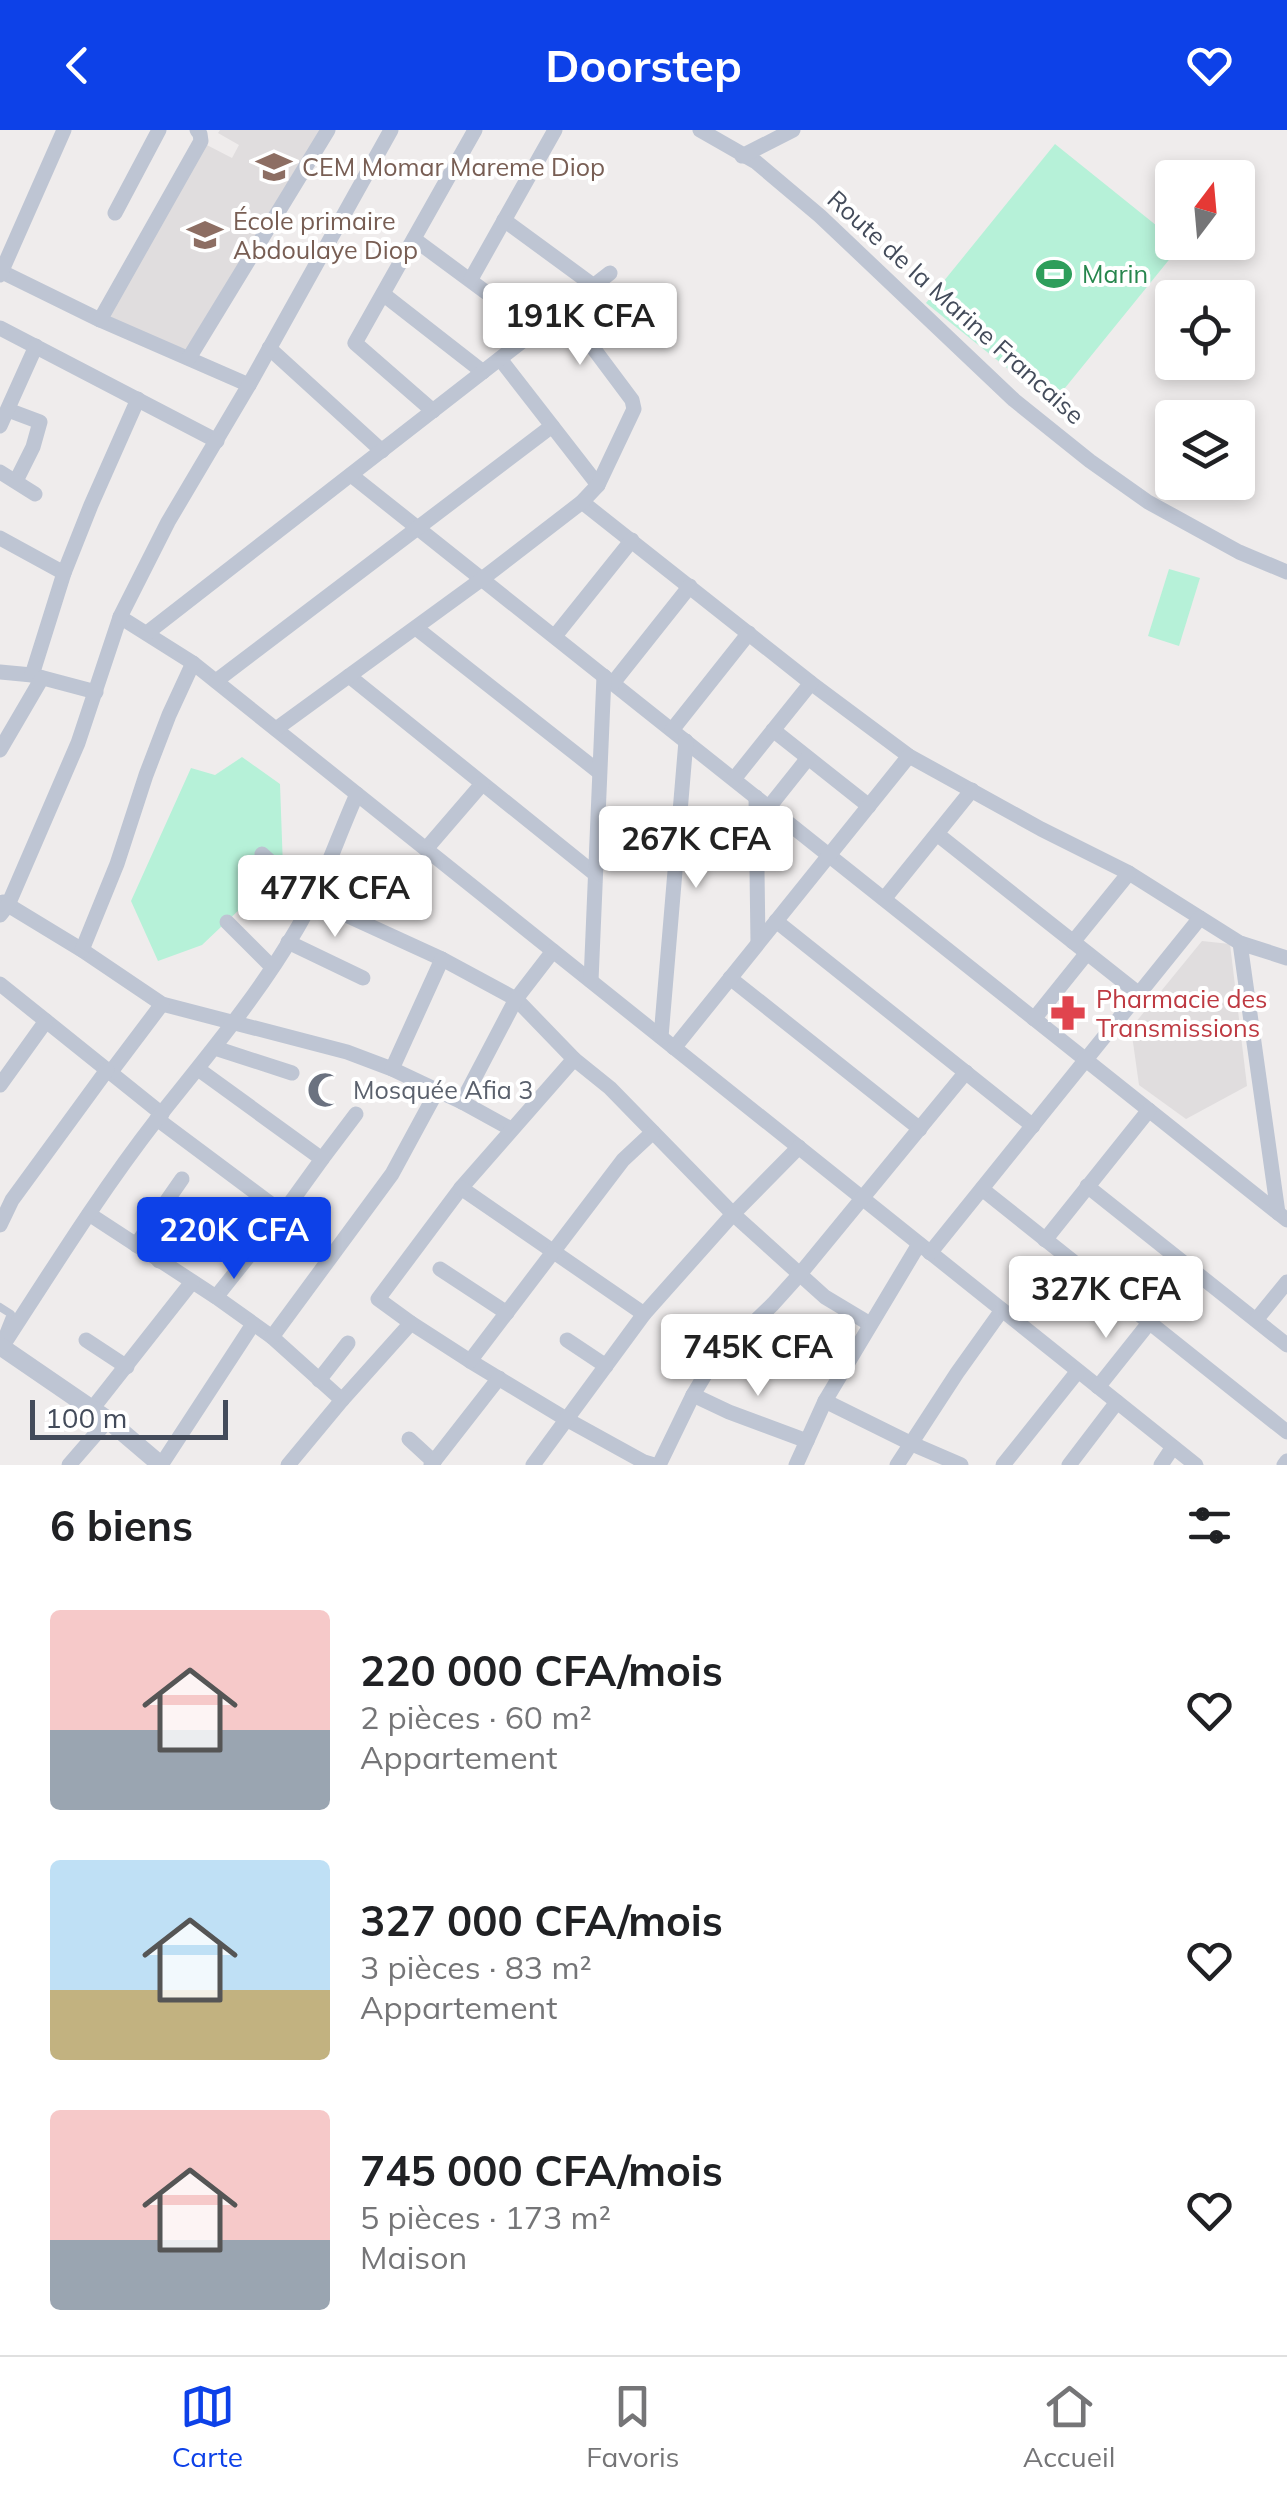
<!DOCTYPE html>
<html lang="fr">
<meta charset="utf-8">
<style>
body{margin:0;font-family:Mulish,sans-serif;background:#f6f6f6;color:#202124;height:100vh;display:flex;flex-direction:column;font-size:38px;white-space:nowrap}
*{box-sizing:border-box;margin:0}
p{font-size:32px;color:#757577}
.icon{flex:none;width:55px;height:55px;fill:none;stroke:currentColor;stroke-width:2;stroke-linecap:round;stroke-linejoin:round}
.map{position:relative;height:1335px;overflow:hidden}
.sheet{display:flex;flex-direction:column;background:#fff;flex:1}
.sheet>*{flex:none}
.needle{width:65px;rotate:16deg}
.tools{position:absolute;left:1155px;top:30px;display:grid;gap:20px}
.tools a{display:grid;place-items:center;width:100px;height:100px;border-radius:10px;background:#fff;box-shadow:0 5px 15px #0003;font-size:50px}
.scale{position:absolute;left:30px;bottom:25px;width:198px;box-sizing:border-box;padding-left:10px;border:5px solid #434b5a;border-top:0;font-size:28px;line-height:35px;white-space:nowrap;color:#434b5a;-webkit-text-stroke:8px #fff;paint-order:stroke}
.price{position:absolute;translate:-50% -85px;padding:0 22px;border-radius:10px;background:#fff;color:#222;font-size:32px;line-height:65px;filter:drop-shadow(0 2px 5px #0008)}
.price::after{content:'';position:absolute;left:50%;top:60px;width:30px;height:22px;margin-left:-15px;background:inherit;clip-path:polygon(0 0,100% 0,50% 100%)}
.price.selected{background:#0d41e8;color:#fff}
ul{padding:0;list-style:none}
li{display:flex;align-items:center;gap:30px;height:250px;padding:0 50px}
li span{display:grid;place-items:center;flex:none;width:280px;height:200px;border-radius:10px;color:#555}
li>.icon{margin-inline-start:auto}
span .icon{width:120px;height:120px;fill:#fffc;stroke-width:1}
li b{font-size:42px}
h2{display:flex;justify-content:space-between;align-items:center;height:120px;padding:0 50px;font-size:42px}
header{display:flex;justify-content:space-between;align-items:center;height:130px;padding:0 50px;background:#0d41e8;color:#fff;font-size:45px;font-weight:700}
.menu{display:flex;justify-content:space-around;align-items:center;height:140px;border-top:2px solid #e0e0e0;background:#fff;font-size:28px;color:#757577}
.menu a{display:grid;justify-items:center;gap:5px}
.menu .selected{color:#0d41e8}
.map>svg:first-child{display:block}
.education{fill:#e0ddde}
.green{fill:#b6f1d8}
.lines{fill:none;stroke-linecap:round;stroke-linejoin:round}
.service{stroke:#bec5d3;stroke-width:8}
.minor{stroke:#bec5d3;stroke-width:15}
.tertiary{stroke:#bec5d3;stroke-width:18}
.labels{text-anchor:middle;stroke-width:8;stroke-linejoin:round;paint-order:stroke}
.education-label{font-size:25px;fill:#785e54;stroke:#fff;text-anchor:start}
.leisure-label{font-size:25px;fill:#27864d;stroke:#fff;text-anchor:start}
.street-label{font-size:25px;fill:#434b5a;stroke:#fff}
.health-label{font-size:25px;fill:#be3a42;stroke:#fff;text-anchor:start}
.worship-label{font-size:25px;fill:#5b616d;stroke:#fff;text-anchor:start}
</style>
<header><svg class="icon" aria-label="back" viewBox="0 0 24 24"><path d="M15 5l-7 7 7 7"/></svg>Doorstep<svg class="icon" aria-label="heart" viewBox="0 0 24 24"><path d="M12 20l-8-8c-3-5 5-10 8-4 3-6 11-1 8 4z"/></svg></header>
<div class="map">
<svg width="1287" height="1335" viewBox="0 0 1287 1335">
<rect width="100%" height="100%" fill="#efecec"/>
<!-- education -->
<g class="education">
<polygon points="220,0 323,0 188,223 106,185 203,13 232,28 239,15 218,3"/>
<polygon points="1202,811 1230,814 1247,956 1186,989 1139,955 1131,898"/>
</g>
<!-- green -->
<g class="green">
<polygon points="1055,14 1172,108 1172,112 1181,115 1052,274 926,173"/>
<polygon points="1169,439 1200,448 1179,516 1148,506"/>
<polygon points="242,627 280,654 283,738 202,815 158,831 131,771 191,638 215,645"/>
</g>
<g class="lines">
<!-- service -->
<polyline class="service" points="0,1177 11,1184 3,1204"/>
<!-- minor -->
<g class="minor">
<polyline points="700,0 756,32 820,86 1014,270 1090,331 1148,372 1239,422 1287,442"/>
<polyline points="742,26 793,0"/>
<polyline points="115,83 159,0"/>
<polyline points="504,90 594,156"/>
<polyline points="414,109 537,200"/>
<polyline points="2,142 100,190 249,255"/>
<polyline points="0,145 64,0"/>
<polyline points="471,149 555,0"/>
<polyline points="383,164 483,242"/>
<polyline points="100,190 201,11 200,4 197,0"/>
<polyline points="0,198 217,311"/>
<polyline points="269,218 382,321"/>
<polyline points="189,228 328,0"/>
<polyline points="500,229 598,355"/>
<polyline points="8,280 40,292 33,317 16,351"/>
<polyline points="433,281 355,213 475,0"/>
<polyline points="0,296 36,216"/>
<polyline points="0,342 35,364"/>
<polyline points="351,345 1287,1090"/>
<polyline points="582,372 811,553 909,626 1041,699 1129,743 1240,813 1287,828"/>
<polyline points="0,408 64,443"/>
<polyline points="120,487 193,533 1196,1335"/>
<polyline points="416,498 599,642"/>
<polyline points="147,503 610,143"/>
<polyline points="555,506 632,410"/>
<polyline points="0,542 32,545 96,562"/>
<polyline points="32,545 64,443 91,375 138,269"/>
<polyline points="349,546 595,744"/>
<polyline points="216,551 552,296"/>
<polyline points="613,553 690,456"/>
<polyline points="276,599 482,449 582,372 598,355 634,279 632,270 564,179"/>
<polyline points="672,600 749,503"/>
<polyline points="773,600 869,676"/>
<polyline points="0,620 42,548"/>
<polyline points="734,649 811,553"/>
<polyline points="756,667 758,813"/>
<polyline points="769,677 808,628"/>
<polyline points="937,704 1139,864"/>
<polyline points="426,719 482,654"/>
<polyline points="262,724 311,769 442,829 516,869 574,929 610,958 733,1084 825,1167 870,1194"/>
<polyline points="884,769 972,660"/>
<polyline points="3,772 82,820 162,874 347,922 392,939 462,972 511,999"/>
<polyline points="0,785 8,775 78,613 120,487 168,392 249,255 391,0"/>
<polyline points="776,791 1033,996"/>
<polyline points="227,792 272,837"/>
<polyline points="288,812 363,848"/>
<polyline points="1073,812 1129,743"/>
<polyline points="1240,813 1278,1083"/>
<polyline points="82,820 117,734 146,645 169,585 193,533"/>
<polyline points="730,848 920,999"/>
<polyline points="591,851 604,546"/>
<polyline points="0,854 162,984"/>
<polyline points="1034,889 1087,823"/>
<polyline points="661,907 686,611"/>
<polyline points="215,918 292,943"/>
<polyline points="674,918 909,626"/>
<polyline points="574,929 461,1058 378,1169 411,1193 470,1231 566,1289 644,1332 654,1335"/>
<polyline points="198,939 322,1029 283,1083 216,1167"/>
<polyline points="392,939 442,829"/>
<polyline points="110,943 162,874"/>
<polyline points="0,955 46,891"/>
<polyline points="462,972 516,869 553,821"/>
<polyline points="157,989 283,1083"/>
<polyline points="322,1029 356,984"/>
<polyline points="1087,1056 1287,1215"/>
<polyline points="461,1058 644,1184"/>
<polyline points="982,1059 1287,1302"/>
<polyline points="89,1084 216,1167 272,1207 342,1270"/>
<polyline points="0,1095 12,1070 107,940"/>
<polyline points="1045,1110 1149,980"/>
<polyline points="136,1115 182,1049"/>
<polyline points="930,1123 1200,788"/>
<polyline points="159,1131 191,1088"/>
<polyline points="440,1139 507,1183"/>
<polyline points="1256,1190 1287,1152"/>
<polyline points="272,1207 392,1044 437,961"/>
<polyline points="86,1210 127,1237"/>
<polyline points="567,1210 606,1236"/>
<path d="M2,1217C52,1140 101,1061 157,989C207,926 258,866 298,797C321,758 338,706 357,664"/>
<polyline points="470,1231 623,1030 653,1002"/>
<polyline points="319,1250 348,1213"/>
<polyline points="1098,1257 1149,1193"/>
<polyline points="693,1265 729,1282 807,1311"/>
<polyline points="825,1271 910,1313 961,1335"/>
<polyline points="92,1279 192,1152"/>
<polyline points="409,1309 434,1332"/>
<polyline points="69,1335 108,1290"/>
<polyline points="161,1335 253,1194"/>
<polyline points="288,1335 342,1270 411,1193"/>
<polyline points="431,1335 499,1248"/>
<polyline points="533,1335 644,1184 733,1084 799,1017"/>
<polyline points="659,1335 693,1265 712,1233 773,1174 800,1144 966,942"/>
<polyline points="796,1335 825,1271 919,1114"/>
<polyline points="897,1335 957,1243 1002,1180"/>
<polyline points="1003,1335 1078,1241"/>
<polyline points="1069,1335 1117,1272"/>
<polyline points="1161,1335 1173,1317"/>
<polyline points="1284,1335 1287,1331"/>
</g>
<!-- tertiary -->
<polyline class="tertiary" points="0,1216 108,1290 161,1335"/>
</g>
<!-- icons -->
<defs>
<symbol id="school-bare" viewBox="-9 -9 18 18"><path d="M0-5L7-2L0 1L-7-2ZM-4 1L0 2.5L4 1V4Q0 6-4 4Z" fill="#8d6e63" stroke="#fff" stroke-width="2.5" paint-order="stroke"/></symbol>
<symbol id="stadium-bare" viewBox="-9 -9 18 18"><path d="M0-5a6.5 5 0 1 0 0 10a6.5 5 0 1 0 0-10ZM-3.5-1.8h7v3.6h-7Z" fill="#2e9e5b" stroke="#fff" stroke-width="2.5" paint-order="stroke"/></symbol>
<symbol id="pharmacy-bare" viewBox="-9 -9 18 18"><path d="M-2-6h4v4h4v4h-4v4h-4v-4h-4v-4h4Z" fill="#e0444e" stroke="#fff" stroke-width="2.5" paint-order="stroke"/></symbol>
<symbol id="mosque-bare" viewBox="-9 -9 18 18"><path d="M3.5-4.9A6 6 0 1 0 3.5 4.9A5 5 0 1 1 3.5-4.9Z" fill="#6b7280" stroke="#fff" stroke-width="2.5" paint-order="stroke"/></symbol>
</defs>
<g fill-rule="evenodd">
<use href="#school-bare" x="249" y="12" width="50" height="50"/>
<use href="#school-bare" x="180" y="80" width="50" height="50"/>
<use href="#stadium-bare" x="1029" y="119" width="50" height="50"/>
<use href="#pharmacy-bare" x="1043" y="858" width="50" height="50"/>
<use href="#mosque-bare" x="300" y="935" width="50" height="50"/>
</g>
<g class="labels">
<!-- education labels -->
<g class="education-label">
<text x="302" y="46">CEM Momar Mareme Diop</text>
<text x="233" y="100">École primaire<tspan x="233" dy="29">Abdoulaye Diop</tspan></text>
</g>
<!-- leisure labels -->
<g class="leisure-label">
<text x="1082" y="153">Marin</text>
</g>
<!-- street labels -->
<g class="street-label">
<text transform="translate(956 177) rotate(42)" y="9">Route de la Marine Francaise</text>
</g>
<!-- health labels -->
<g class="health-label">
<text x="1096" y="878">Pharmacie des<tspan x="1096" dy="29">Transmissions</tspan></text>
</g>
<!-- worship labels -->
<g class="worship-label">
<text x="353" y="969">Mosquée Afia 3</text>
</g>
</g>
</svg>
<div class="tools">
<a><svg class="needle" viewBox="-14 -14 28 28"><path d="M0-13l5 13h-10z" fill="#e53935"/><path d="M0 13l5-13h-10z" fill="#757577"/></svg></a>
<a><svg class="icon" aria-label="locate" viewBox="0 0 24 24"><circle cx="12" cy="12" r="6"/><path d="M12 2v4M12 18v4M2 12h4M18 12h4"/></svg></a>
<a><svg class="icon" aria-label="layers" viewBox="0 0 24 24"><path d="M12 4l9 5-9 5-9-5zM3 14l9 5 9-5"/></svg></a>
</div>
<div class="scale">100 m</div>
<b class="price" style="left:580px;top:238px">191K CFA</b>
<b class="price" style="left:696px;top:761px">267K CFA</b>
<b class="price" style="left:335px;top:810px">477K CFA</b>
<b class="price selected" style="left:234px;top:1152px">220K CFA</b>
<b class="price" style="left:1106px;top:1211px">327K CFA</b>
<b class="price" style="left:758px;top:1269px">745K CFA</b>
</div>
<section class="sheet">
<h2>6 biens<svg class="icon" aria-label="filters" viewBox="0 0 24 24"><path d="M4 7h16M4 17h16"/><circle cx="9" cy="7" r="2"/><circle cx="15" cy="17" r="2"/></svg></h2>
<ul>
<li><span style="background:linear-gradient(#f6c9c9 60%,#9aa5b1 0)"><svg class="icon" aria-label="home" viewBox="0 0 24 24"><path d="M3 11l9-7 9 7M6 9v11h12V9"/></svg></span><div><b>220 000 CFA/mois</b><p>2 pièces · 60 m²</p><p>Appartement</p></div><svg class="icon" aria-label="heart" viewBox="0 0 24 24"><path d="M12 20l-8-8c-3-5 5-10 8-4 3-6 11-1 8 4z"/></svg></li>
<li><span style="background:linear-gradient(#bfe0f5 65%,#c2b280 0)"><svg class="icon" aria-label="home" viewBox="0 0 24 24"><path d="M3 11l9-7 9 7M6 9v11h12V9"/></svg></span><div><b>327 000 CFA/mois</b><p>3 pièces · 83 m²</p><p>Appartement</p></div><svg class="icon" aria-label="heart" viewBox="0 0 24 24"><path d="M12 20l-8-8c-3-5 5-10 8-4 3-6 11-1 8 4z"/></svg></li>
<li><span style="background:linear-gradient(#f6c9c9 65%,#9aa5b1 0)"><svg class="icon" aria-label="home" viewBox="0 0 24 24"><path d="M3 11l9-7 9 7M6 9v11h12V9"/></svg></span><div><b>745 000 CFA/mois</b><p>5 pièces · 173 m²</p><p>Maison</p></div><svg class="icon" aria-label="heart" viewBox="0 0 24 24"><path d="M12 20l-8-8c-3-5 5-10 8-4 3-6 11-1 8 4z"/></svg></li>
</ul>
</section>
<nav class="menu">
<a class="selected"><svg class="icon" aria-label="map" viewBox="0 0 24 24"><path d="M3 6l6-2 6 2 6-2v14l-6 2-6-2-6 2zM9 4v14M15 6v14"/></svg>Carte</a>
<a><svg class="icon" aria-label="saved" viewBox="0 0 24 24"><path d="M7 4h10v16l-5-4-5 4z"/></svg>Favoris</a>
<a><svg class="icon" aria-label="home" viewBox="0 0 24 24"><path d="M3 11l9-7 9 7M6 9v11h12V9"/></svg>Accueil</a>
</nav>
